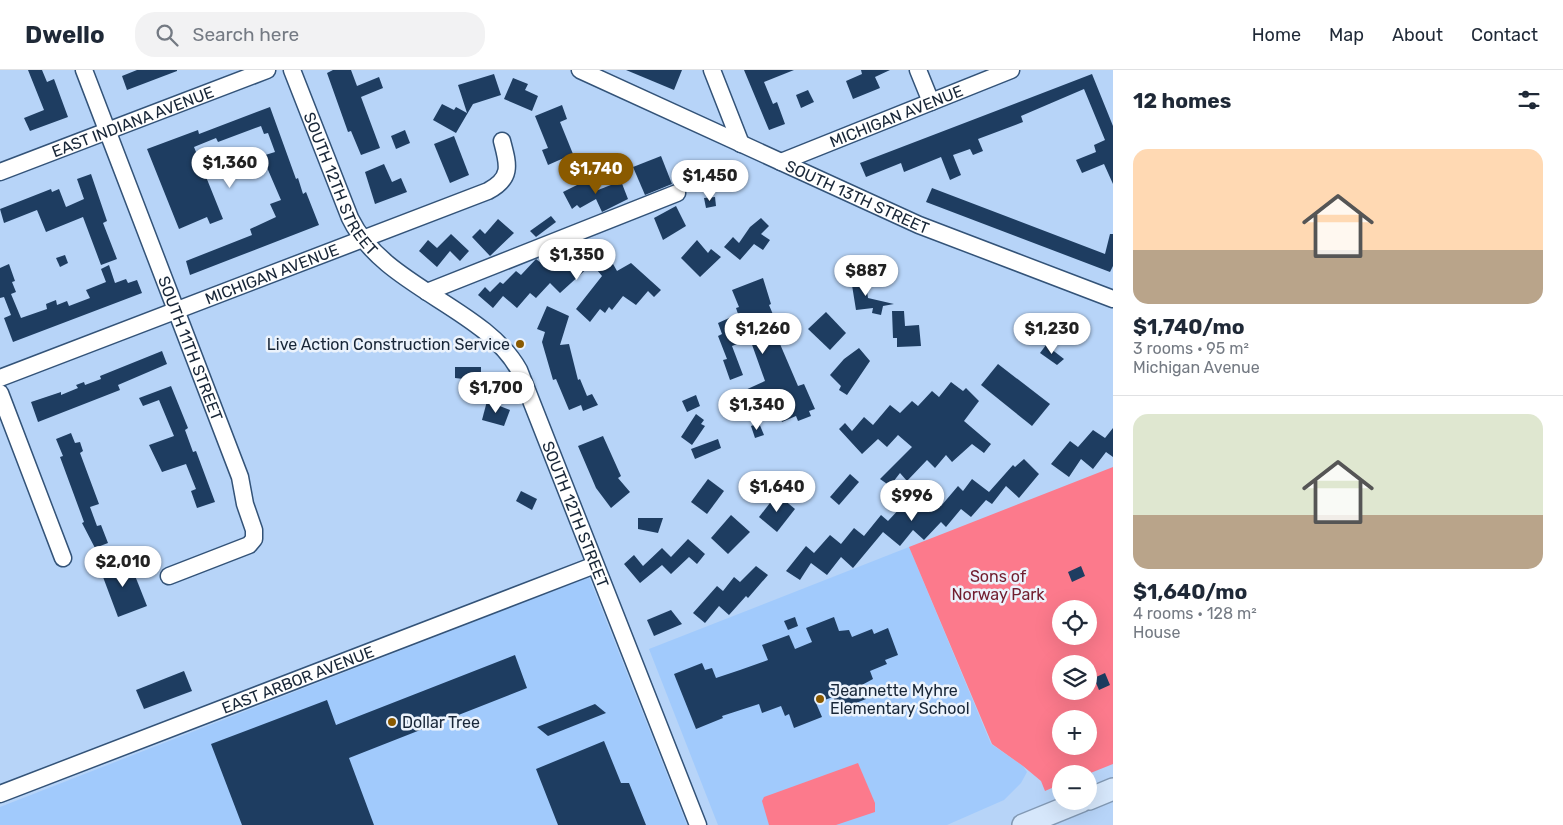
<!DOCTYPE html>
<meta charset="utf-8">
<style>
body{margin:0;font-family:Rubik,sans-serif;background:#f2f2f3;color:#1f2937;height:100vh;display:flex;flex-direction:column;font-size:19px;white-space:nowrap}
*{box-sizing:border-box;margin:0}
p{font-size:16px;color:#747a83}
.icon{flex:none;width:28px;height:28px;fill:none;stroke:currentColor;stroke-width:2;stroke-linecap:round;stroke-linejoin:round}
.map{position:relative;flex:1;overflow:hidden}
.panel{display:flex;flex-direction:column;background:#fff;width:450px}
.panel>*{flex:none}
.fabs{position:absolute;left:1052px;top:530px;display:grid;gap:10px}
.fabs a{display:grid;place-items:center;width:45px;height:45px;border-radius:50%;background:#fff;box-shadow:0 5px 20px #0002;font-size:25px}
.price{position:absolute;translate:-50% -42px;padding:0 11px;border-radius:18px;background:#fff;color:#222;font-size:16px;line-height:32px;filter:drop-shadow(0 1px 2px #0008)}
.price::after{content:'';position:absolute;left:50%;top:30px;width:15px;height:11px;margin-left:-8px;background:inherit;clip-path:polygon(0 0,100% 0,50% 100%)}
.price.active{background:#8a5a00;color:#fff}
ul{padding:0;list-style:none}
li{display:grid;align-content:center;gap:10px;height:265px;padding:0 20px}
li+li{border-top:1px solid #e0e1e3}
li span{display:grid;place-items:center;height:155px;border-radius:15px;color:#555}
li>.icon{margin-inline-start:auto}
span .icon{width:90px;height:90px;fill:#fffc;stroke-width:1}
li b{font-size:21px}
h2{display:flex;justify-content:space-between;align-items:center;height:60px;padding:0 20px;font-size:21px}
header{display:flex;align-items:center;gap:30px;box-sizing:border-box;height:70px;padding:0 25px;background:#fff;border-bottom:1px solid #e0e1e3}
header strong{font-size:24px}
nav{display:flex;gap:28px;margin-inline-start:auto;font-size:18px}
.search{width:350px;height:45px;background:#f2f2f3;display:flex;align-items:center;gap:12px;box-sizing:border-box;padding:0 18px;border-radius:20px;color:#747a83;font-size:19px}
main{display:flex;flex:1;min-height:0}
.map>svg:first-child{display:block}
.built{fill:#a1cafc}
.green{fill:#fc7a8c;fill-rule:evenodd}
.building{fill:#1e3d61}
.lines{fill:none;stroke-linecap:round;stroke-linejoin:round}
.minor-casing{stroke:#335378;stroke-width:19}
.major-casing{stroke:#8299b4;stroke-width:24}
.minor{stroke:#fff;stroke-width:16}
.major{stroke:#d6e7fb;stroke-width:21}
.poi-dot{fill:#8a5a00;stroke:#ecf3fc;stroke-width:2}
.labels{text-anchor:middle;stroke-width:5;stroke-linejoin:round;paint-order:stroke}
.street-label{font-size:16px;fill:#182637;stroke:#ecf3fc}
.poi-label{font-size:16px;fill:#182637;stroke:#ecf3fc;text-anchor:start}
.park-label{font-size:16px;fill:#711d2e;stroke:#ecf3fc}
</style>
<header>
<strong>Dwello</strong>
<div class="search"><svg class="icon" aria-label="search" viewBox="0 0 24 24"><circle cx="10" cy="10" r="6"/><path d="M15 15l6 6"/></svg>Search here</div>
<nav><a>Home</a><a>Map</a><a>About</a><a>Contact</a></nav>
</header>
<main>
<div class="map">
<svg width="1113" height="755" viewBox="0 0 1113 755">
<rect width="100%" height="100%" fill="#b7d4f8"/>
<!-- built -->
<g class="built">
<polygon points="909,477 991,674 1023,696 1027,702 1021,713 1004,730 947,755 718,755 649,579"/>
<polygon points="589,507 687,755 0,755 0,737"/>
</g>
<!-- green -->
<g class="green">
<path d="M1113,397V694L1088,704H1061V714L1045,721L1041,711L1023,696L992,674L909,477ZM1061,539H1089V566H1061ZM1061,594H1089V621H1061ZM1061,649H1089V676H1061Z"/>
<polygon points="858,693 875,733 875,742 836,755 769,755 762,731 764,727"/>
</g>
<!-- building -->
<g class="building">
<polygon points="28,0 42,0 47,12 54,9 68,47 30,61 24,48 44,40"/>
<polygon points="137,0 177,0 177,1 127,20 122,6"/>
<polygon points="333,0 351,0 357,16 379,7 383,18 361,27 380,78 361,85 351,61 348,62 327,3"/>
<polygon points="626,0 682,0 674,20"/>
<polygon points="744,0 794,0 764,12 773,34 777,32 785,54 769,60"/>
<polygon points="861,0 890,0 875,7 880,18 853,29 846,11 862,4"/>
<polygon points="494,4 501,25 473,34 456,63 433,50 442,34 454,40 456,37 467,43 458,15"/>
<polygon points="1092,4 1113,56 1113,114 1104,94 1082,103 1076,90 1096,82 1094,75 1105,70 1084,19 1021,46 1023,52 978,69 983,81 973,85 970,79 953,85 961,105 950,110 941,87 904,102 901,93 866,107 860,93"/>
<polygon points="513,8 528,14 525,20 538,26 532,41 504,29"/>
<polygon points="808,20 814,32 801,38 796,25"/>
<polygon points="562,35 567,49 560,52 573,84 548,95 542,80 548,78 535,46"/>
<polygon points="270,37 296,109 298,108 303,124 306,122 319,155 190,205 186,191 252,165 250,159 276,147 270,134 281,130 262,86 275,82 268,63 264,64 261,56 218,72 216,68 194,77 223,149 210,154 207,147 179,159 147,79 198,60 199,64"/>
<polygon points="405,60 410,73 396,79 391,66"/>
<polygon points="454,66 469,105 450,113 434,74"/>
<polygon points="661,86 672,114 645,125 633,97"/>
<polygon points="384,94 392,112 401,108 407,122 375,134 365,102"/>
<polygon points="91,104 107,151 103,153 117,189 101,195 83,147 46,162 37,140 4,153 0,139 51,119 52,122 59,119 66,137 84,129 77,109"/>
<polygon points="591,108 598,120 621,111 628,129 602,142 596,129 580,138 577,135 572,139 563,122"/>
<polygon points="932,118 1105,184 1110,164 1113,164 1113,196 1110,202 926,132"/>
<polygon points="715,127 716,136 706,138 704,128"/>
<polygon points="676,136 686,156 663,170 654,148"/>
<polygon points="551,146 556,152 536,167 530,161"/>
<polygon points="761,148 769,156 761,164 770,170 763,180 754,174 740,190 724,177 733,167 739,173 750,157"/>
<polygon points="498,149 514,163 490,186 472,167 480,159 485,164"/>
<polygon points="451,164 469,181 460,191 450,181 437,197 419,181 428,170 437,178"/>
<polygon points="599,169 617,201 631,193 661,220 654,227 648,221 636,235 623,226 612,240 609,237 605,243 600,239 590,252 576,239 602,206 592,194 560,223 550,213 536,228 530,223 517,238 503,226 493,238 478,225 485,217 490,222 500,212 503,214 516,201 521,205 536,189 550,200 585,170 590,176"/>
<polygon points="697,170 708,183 711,179 721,187 700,207 681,188"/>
<polygon points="65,185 68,193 60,197 56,188"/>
<polygon points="9,194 15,211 12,212 16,222 11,224 21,248 47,239 46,234 56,230 57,235 67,231 69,236 90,228 86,220 106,212 101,199 109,195 115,213 126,209 128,213 137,210 142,223 13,272 4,248 11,245 4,227 0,228 0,198"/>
<polygon points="865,207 868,228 894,234 883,236 881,245 872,243 873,238 856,240 851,209"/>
<polygon points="763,208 771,234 769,235 783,268 779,269 780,274 798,316 804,314 815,339 809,341 811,346 798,351 796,346 782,352 775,334 752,343 743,321 765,311 750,269 732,276 743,305 730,310 723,290 727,289 718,266 722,264 718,253 738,244 736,238 739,237 732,220"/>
<polygon points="547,236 569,246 560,275 569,274 578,310 580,309 587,326 592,324 598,335 583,341 581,335 569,340 556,309 553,310 542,272 545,262 537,259"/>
<polygon points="892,241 904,241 905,256 919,255 921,276 897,277 897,268 893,268"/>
<polygon points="826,242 846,263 830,280 808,259"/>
<polygon points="1046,275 1064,289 1057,295 1040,283"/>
<polygon points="859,278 870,291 847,325 839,320 841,316 830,305 844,289"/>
<polygon points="162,281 167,294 118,315 120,320 38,352 31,332 61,322 61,325 78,318 76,315 84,312 85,315 101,309 100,306"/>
<polygon points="998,294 1050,334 1032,356 981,315"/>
<polygon points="455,297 481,297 481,314 514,323 514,326 472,326 472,310 455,308"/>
<polygon points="951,312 963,321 966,318 979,331 964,351 991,374 984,383 972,374 952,392 946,385 935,398 927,390 907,411 900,403 890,416 880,409 912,377 898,365 887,377 878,369 862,384 839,359 845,353 852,361 864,347 873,355 890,335 900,343 912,331 918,336 932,321 939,327"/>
<polygon points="171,316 188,358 185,360 193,382 196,381 215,432 197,438 191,421 196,419 186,394 162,402 149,375 174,366 159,330 143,336 139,328"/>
<polygon points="696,325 700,336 687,342 682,331"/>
<polygon points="487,331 510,340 504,356 482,350"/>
<polygon points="696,344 704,350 701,354 705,356 692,375 681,367"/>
<polygon points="759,353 764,365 755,368 751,356"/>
<polygon points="1113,358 1113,387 1106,382 1093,399 1081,389 1069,407 1051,394 1070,371 1078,377 1093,360 1105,368"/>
<polygon points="71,363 75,373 80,372 83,381 80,383 99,434 90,437 97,456 101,455 108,473 95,478 82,453 84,452 60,387 63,386 56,369"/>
<polygon points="603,366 621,406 618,408 630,422 611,438 596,418 578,376"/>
<polygon points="718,369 721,378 695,389 691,379"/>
<polygon points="1024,389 1039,404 1019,428 1006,416 992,434 986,430 971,447 961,439 946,457 941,452 924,470 913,460 900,476 883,462 853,498 841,487 827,505 811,493 800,510 786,501 806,476 814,483 830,465 841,474 854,458 864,466 881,445 888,451 902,436 911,445 928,425 941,436 958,416 963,421 972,409 989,422 1013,395 1015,397"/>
<polygon points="850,404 859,412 839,435 830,427"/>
<polygon points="708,409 724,421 707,444 691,432"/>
<polygon points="521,421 537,429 532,440 516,431"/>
<polygon points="777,424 795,439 777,462 759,447"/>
<polygon points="731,445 750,462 728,484 711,468"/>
<polygon points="638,448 663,448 658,463 638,459"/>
<polygon points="688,469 705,484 697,494 689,487 671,504 662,495 640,513 624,494 634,485 643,496 662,478 671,487"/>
<polygon points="128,488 147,536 118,547 100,499"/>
<polygon points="756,496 768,505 748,528 746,526 729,545 719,536 705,553 693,543 717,516 723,521 734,507 740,512"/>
<polygon points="1081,496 1085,506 1072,512 1068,502"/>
<polygon points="671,540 682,554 654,566 647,550"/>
<polygon points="795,547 798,556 788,560 784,551"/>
<polygon points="834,547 839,561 849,560 852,567 872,559 874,564 888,558 898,585 885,590 887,594 870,601 873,609 860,616 866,629 839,640 833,627 816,633 822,647 794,658 789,644 785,646 781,636 762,643 759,634 722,646 723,648 696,659 674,604 702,593 705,600 712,598 716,608 740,600 768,590 762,575 789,565 795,579 812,572 806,558"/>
<polygon points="515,585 527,618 349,688 374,755 242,755 211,674 327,630 336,655"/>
<polygon points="184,601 192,621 144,639 136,620"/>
<polygon points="1105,603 1110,615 1099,620 1094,608"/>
<polygon points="595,634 606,643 548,666 537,657"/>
<polygon points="604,671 621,713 629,713 646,755 558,755 536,699"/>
</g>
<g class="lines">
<defs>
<g id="minor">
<path id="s1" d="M84,0L240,407L245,434L254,460V469L249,475L169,506"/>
<path id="s2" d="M292,0L350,148C383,217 484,237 519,300L698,755"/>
<path id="s3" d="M580,0L919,155L1113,229"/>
<polyline points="712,0 741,74"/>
<polyline points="918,0 931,32"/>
<path id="s4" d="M781,92L1011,0"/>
<path id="s5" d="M0,102L267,0"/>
<polyline points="427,222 677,123"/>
<path id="s6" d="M0,308L488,121C513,108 508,94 502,71"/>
<polyline points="0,323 63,488"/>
<path id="s7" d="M0,724L595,495"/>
</g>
<g id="major">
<polyline points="1089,729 1113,719"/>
<polyline points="1023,755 1082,731"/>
</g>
</defs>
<!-- minor casing -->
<use href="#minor" class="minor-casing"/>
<!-- major casing -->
<use href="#major" class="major-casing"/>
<!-- minor -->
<use href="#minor" class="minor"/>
<!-- major -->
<use href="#major" class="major"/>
</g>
<!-- markers -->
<g class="poi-dot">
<circle cx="520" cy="274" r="5"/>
<circle cx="820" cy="629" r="5"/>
<circle cx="392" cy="652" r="5"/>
</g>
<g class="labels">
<!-- street labels -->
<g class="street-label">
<text dy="6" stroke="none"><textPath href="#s4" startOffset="124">MICHIGAN AVENUE</textPath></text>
<text dy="6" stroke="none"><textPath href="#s5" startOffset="142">EAST INDIANA AVENUE</textPath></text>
<text dy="6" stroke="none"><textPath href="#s2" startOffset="124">SOUTH 12TH STREET</textPath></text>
<text dy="6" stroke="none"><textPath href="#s3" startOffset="305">SOUTH 13TH STREET</textPath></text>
<text dy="6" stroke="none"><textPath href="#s6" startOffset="291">MICHIGAN AVENUE</textPath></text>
<text dy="6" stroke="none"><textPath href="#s1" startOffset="298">SOUTH 11TH STREET</textPath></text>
<text dy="6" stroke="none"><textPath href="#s2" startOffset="544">SOUTH 12TH STREET</textPath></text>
<text dy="6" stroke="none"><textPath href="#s7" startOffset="319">EAST ARBOR AVENUE</textPath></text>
</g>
<!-- poi labels -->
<g class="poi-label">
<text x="510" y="280" text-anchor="end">Live Action Construction Service</text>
<text x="830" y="626">Jeannette Myhre<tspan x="830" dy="18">Elementary School</tspan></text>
<text x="402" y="658">Dollar Tree</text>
</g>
<!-- park labels -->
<g class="park-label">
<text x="998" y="512">Sons of<tspan x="998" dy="18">Norway Park</tspan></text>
</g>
</g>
</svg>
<div class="fabs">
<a><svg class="icon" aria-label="locate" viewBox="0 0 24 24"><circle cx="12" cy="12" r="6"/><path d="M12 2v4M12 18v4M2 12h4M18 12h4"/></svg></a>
<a><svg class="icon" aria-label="layers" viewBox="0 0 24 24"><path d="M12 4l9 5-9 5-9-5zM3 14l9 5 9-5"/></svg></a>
<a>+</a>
<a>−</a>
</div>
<b class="price" style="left:230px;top:119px">$1,360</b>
<b class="price active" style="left:596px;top:125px">$1,740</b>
<b class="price" style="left:710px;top:132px">$1,450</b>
<b class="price" style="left:577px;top:211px">$1,350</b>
<b class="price" style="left:866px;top:227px">$887</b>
<b class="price" style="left:763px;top:285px">$1,260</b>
<b class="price" style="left:1052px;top:285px">$1,230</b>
<b class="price" style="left:496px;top:344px">$1,700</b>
<b class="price" style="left:757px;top:361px">$1,340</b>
<b class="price" style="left:777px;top:443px">$1,640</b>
<b class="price" style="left:912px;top:452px">$996</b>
<b class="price" style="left:123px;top:518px">$2,010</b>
</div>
<section class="panel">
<h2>12 homes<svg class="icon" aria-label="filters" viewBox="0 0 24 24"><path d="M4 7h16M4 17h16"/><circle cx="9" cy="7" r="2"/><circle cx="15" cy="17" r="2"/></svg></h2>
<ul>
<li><span style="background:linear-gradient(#ffd9b3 65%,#b9a48a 0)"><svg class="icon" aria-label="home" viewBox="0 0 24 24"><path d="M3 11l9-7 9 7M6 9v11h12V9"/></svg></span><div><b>$1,740/mo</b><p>3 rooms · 95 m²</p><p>Michigan Avenue</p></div></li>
<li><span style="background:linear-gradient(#dfe7d0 65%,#b9a48a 0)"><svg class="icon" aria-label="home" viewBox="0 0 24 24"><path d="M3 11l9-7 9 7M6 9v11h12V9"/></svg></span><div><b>$1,640/mo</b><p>4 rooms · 128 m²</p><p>House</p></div></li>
</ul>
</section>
</main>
